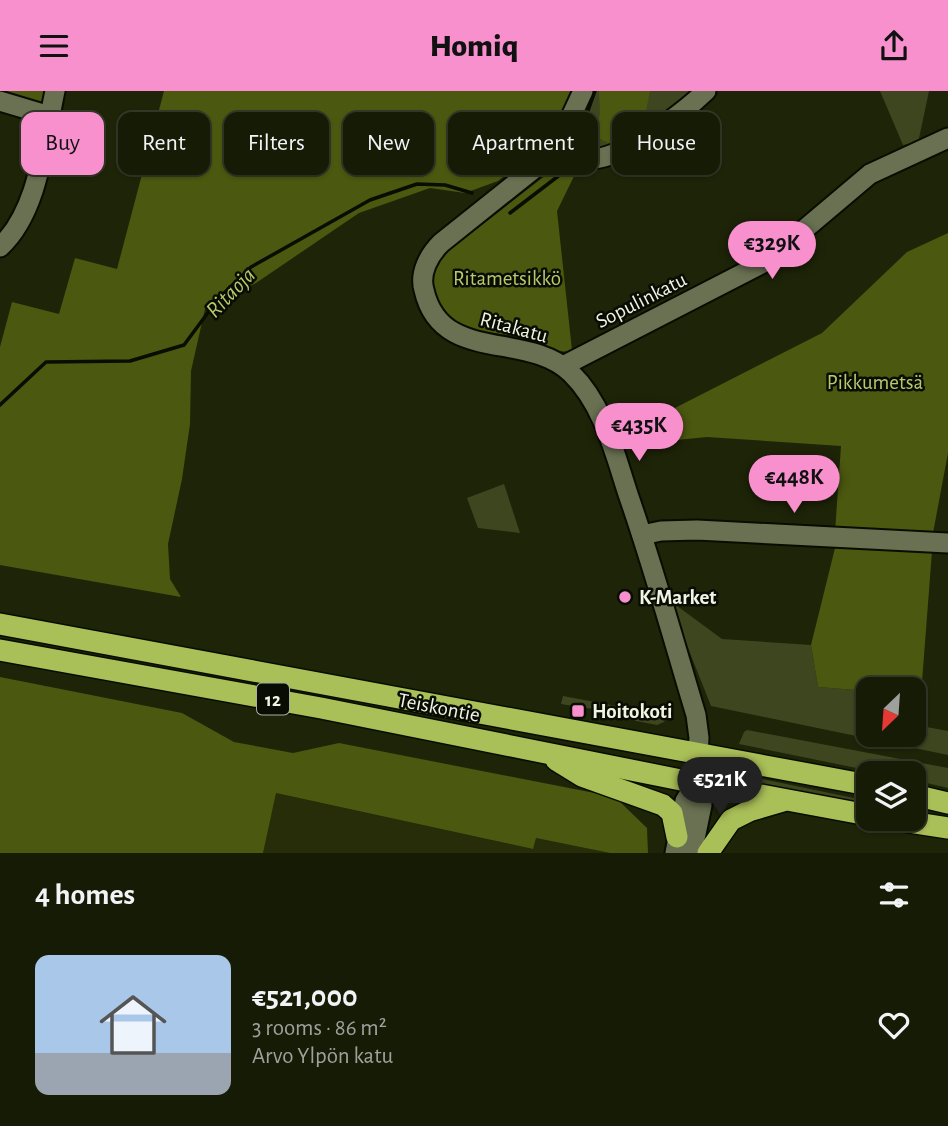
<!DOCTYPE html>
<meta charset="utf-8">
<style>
body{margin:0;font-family:"Alegreya Sans",sans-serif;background:#1f2410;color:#f1f3f6;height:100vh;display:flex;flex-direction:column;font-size:26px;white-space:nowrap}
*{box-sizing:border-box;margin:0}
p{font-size:23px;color:#9ea19b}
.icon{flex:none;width:38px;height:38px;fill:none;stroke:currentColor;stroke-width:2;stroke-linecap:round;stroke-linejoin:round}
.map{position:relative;height:762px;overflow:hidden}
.drawer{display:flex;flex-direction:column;background:#161b06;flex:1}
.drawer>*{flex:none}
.banner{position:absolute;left:21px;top:21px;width:906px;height:63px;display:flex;gap:14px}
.needle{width:46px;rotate:205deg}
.tools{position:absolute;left:856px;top:586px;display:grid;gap:14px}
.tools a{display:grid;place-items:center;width:70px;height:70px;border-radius:14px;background:#161b06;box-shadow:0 2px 5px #0004,0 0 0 2px #353928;font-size:35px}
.price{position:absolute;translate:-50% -60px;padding:0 16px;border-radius:24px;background:#f790cd;color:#111;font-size:23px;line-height:46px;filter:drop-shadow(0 2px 4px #0008)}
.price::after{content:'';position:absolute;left:50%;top:42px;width:21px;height:16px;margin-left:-10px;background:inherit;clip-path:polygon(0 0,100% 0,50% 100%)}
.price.current{background:#222;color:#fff}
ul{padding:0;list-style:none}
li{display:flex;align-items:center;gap:21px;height:175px;padding:0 35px}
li+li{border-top:2px solid #353928}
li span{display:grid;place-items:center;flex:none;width:196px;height:140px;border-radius:14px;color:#555}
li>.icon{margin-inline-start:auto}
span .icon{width:84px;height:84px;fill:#fffc;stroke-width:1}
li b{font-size:30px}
h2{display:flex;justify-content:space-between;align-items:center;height:84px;padding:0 35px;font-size:30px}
.tag{padding:0 24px;border-radius:14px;background:#161b06;box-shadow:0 2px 5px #0004,0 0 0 2px #353928;font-size:24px;line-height:63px}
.tag.current{background:#f790cd;color:#111}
header{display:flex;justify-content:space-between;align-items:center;height:91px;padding:0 35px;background:#f790cd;color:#111;font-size:32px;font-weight:800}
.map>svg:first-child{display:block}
.built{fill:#262d08}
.green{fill:#3e4620}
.forest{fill:#4b580f}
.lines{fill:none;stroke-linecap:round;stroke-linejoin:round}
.stream{stroke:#090d00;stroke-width:3.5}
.minor-casing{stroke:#080d00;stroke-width:23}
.highway-casing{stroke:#080d00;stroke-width:24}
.minor{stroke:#697152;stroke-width:19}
.highway{stroke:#a9bf57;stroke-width:21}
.poi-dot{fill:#f790cd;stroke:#090c03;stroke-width:2.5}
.labels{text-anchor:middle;stroke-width:5;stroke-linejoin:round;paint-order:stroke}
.shield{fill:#090c03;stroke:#aaaea0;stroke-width:2}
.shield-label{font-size:19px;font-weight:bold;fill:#eff4e3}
.park-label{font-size:21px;fill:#b5ca6a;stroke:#090c03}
.street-label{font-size:21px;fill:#eff4e3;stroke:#090c03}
.poi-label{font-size:21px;font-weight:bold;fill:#eff4e3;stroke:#090c03;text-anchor:start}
.water-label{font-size:23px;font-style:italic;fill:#b6ca6a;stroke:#090c03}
</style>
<header><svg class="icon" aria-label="menu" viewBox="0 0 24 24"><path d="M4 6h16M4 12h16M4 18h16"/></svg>Homiq<svg class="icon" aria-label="share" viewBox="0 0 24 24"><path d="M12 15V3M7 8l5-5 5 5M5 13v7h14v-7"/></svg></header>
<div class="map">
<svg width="948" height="762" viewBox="0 0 948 762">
<rect width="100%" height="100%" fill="#1e2408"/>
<!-- built -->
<polygon class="built" points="275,702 532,758 535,747 610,762 263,762"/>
<!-- green -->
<g class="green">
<path d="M590,0H698L647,38L595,61C560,49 580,25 590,0Z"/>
<polygon points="880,0 929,0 918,52 903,54"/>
<polygon points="504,393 520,442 478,437 467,407"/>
<polygon points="669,509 722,548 811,554 818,596 868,600 868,644 914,644 914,603 921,604 921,635 948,640 948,664 711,615"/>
<polygon points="563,605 664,624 667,627 664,631 657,634 600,623 600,619 561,613"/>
<polygon points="747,639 948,677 948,697 914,689 914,682 881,682 739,653 744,641"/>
<polygon points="733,682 868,710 868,715 732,690"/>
</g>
<!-- forest -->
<g class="forest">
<polygon points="0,0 50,0 43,14 0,5"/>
<polygon points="164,0 571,0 560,26 539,57 498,90 465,102 430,97 359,122 256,192 205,218 191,280 190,333 182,388 168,453 170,488 181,506 0,474 0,256 12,211 59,223 75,167 117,178"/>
<polygon points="599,0 650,0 643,35 609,52 596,46 600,22"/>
<path d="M576,72L580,73L557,120L572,259C556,265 543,250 527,247C494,240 448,244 436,205C431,188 433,178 443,164L559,74Z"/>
<polygon points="948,142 948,362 933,442 835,441 841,355 707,346 626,354 622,344 822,242 907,161"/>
<polygon points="836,453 932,460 921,604 914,603 914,598 868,600 818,596 811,554"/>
<polygon points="0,586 182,622 234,651 293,662 339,652 615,706 647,737 648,762 610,762 536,747 533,758 276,702 263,762 0,762"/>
</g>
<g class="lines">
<!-- stream -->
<g class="stream">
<polyline points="591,56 590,52 583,49 580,42 595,0"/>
<polyline points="510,122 574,73"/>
<polyline points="0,314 46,271 130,270 184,254 218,208 251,176 370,109 417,93 445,94 472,102"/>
</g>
<defs>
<g id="minor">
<path d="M583,0L562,45L545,69L441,152C429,164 419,182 424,199C441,274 527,239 571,282C604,314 615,364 629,406C654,478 674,551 696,624L699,647L696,692L702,714L692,762"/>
<polyline points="0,10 50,25"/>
<path d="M556,56C567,61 581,68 593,68C625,66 683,22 706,0"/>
<path d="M0,156C39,120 44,50 55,0"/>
<polyline points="563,275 767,170 870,83 948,47"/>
<polyline points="642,444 661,440 697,439 948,452"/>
<polyline points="675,762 685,710 696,692"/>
</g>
<g id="highway">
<polyline points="0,533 868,694"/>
<polyline points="0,559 321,617 696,692 868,724"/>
<polyline points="556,669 582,685 663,714 672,722 677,746"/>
<polyline points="914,704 948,712"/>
<polyline points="890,728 948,737"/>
<polyline points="708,762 731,729 749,720 783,710"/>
</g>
</defs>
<!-- minor casing -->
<use href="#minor" class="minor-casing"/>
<!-- highway casing -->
<use href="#highway" class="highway-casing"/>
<!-- minor -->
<use href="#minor" class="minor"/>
<!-- highway -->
<use href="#highway" class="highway"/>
</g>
<!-- markers -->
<g class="poi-dot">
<circle cx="625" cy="506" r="7"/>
<rect x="571" y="613" width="14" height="14" rx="3.5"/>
</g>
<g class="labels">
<!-- shield labels -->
<rect class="shield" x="257" y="592.5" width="32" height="31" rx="5"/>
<g class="shield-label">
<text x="273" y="615">12</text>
</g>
<!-- park labels -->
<g class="park-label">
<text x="507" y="194">Ritametsikkö</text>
<text x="875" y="298">Pikkumetsä</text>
</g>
<!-- street labels -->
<g class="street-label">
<text transform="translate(641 209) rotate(-27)" y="7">Sopulinkatu</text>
<text transform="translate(514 236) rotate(15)" y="7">Ritakatu</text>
<text transform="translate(439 616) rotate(11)" y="7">Teiskontie</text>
</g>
<!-- poi labels -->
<g class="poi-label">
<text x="639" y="513">K-Market</text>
<text x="592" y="627">Hoitokoti</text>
</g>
<!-- water labels -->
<g class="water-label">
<text transform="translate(230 201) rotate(-46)" y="8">Ritaoja</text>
</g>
</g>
</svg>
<div class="tools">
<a><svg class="needle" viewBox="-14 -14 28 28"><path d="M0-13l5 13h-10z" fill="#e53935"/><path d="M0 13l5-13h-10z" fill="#9ea19b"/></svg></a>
<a><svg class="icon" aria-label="layers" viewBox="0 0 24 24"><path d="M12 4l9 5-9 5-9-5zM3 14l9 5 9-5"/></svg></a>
</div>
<b class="price" style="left:772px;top:190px">€329K</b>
<b class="price" style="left:639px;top:372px">€435K</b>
<b class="price" style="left:794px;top:424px">€448K</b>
<b class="price current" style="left:720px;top:726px">€521K</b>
<div class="banner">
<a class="tag current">Buy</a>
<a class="tag">Rent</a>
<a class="tag">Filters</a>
<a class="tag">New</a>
<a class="tag">Apartment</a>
<a class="tag">House</a>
</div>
</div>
<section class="drawer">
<h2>4 homes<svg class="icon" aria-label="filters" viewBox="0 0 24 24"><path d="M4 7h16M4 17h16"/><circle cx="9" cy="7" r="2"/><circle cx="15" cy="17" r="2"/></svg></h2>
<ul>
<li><span style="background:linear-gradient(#a9c7e8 70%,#9aa5b1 0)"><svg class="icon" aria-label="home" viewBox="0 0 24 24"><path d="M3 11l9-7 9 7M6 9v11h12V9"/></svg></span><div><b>€521,000</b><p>3 rooms · 86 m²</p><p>Arvo Ylpön katu</p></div><svg class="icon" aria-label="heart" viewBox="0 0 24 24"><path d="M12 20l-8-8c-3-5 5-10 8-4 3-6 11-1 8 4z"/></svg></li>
</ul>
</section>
